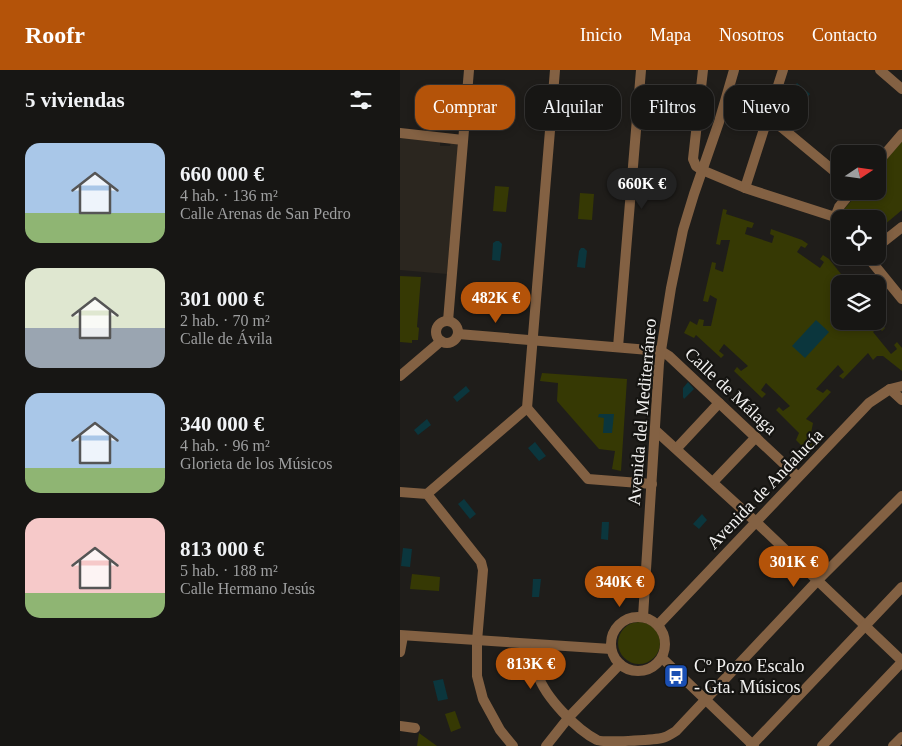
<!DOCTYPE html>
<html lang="es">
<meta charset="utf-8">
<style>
body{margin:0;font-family:Georgia,serif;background:#242322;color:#f1f3f6;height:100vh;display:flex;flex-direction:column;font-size:19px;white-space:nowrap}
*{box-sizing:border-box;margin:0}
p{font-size:16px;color:#9e9fa0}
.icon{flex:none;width:28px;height:28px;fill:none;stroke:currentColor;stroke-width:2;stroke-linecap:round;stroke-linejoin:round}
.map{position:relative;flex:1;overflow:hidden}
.panel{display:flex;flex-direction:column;background:#171614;width:400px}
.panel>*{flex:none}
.banner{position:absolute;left:15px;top:15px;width:411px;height:45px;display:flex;gap:10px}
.needle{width:32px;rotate:77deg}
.tools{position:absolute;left:431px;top:75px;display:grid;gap:10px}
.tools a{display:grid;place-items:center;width:55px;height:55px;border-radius:10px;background:#171614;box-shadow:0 2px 8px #0003,0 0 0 1px #363534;font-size:25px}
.price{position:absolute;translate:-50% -42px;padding:0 11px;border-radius:18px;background:#b45309;color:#fff;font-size:16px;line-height:32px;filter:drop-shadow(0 1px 2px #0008)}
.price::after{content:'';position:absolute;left:50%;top:30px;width:15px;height:11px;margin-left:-8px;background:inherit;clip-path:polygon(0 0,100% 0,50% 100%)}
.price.on{background:#222;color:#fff}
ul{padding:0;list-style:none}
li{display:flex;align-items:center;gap:15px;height:125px;padding:0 25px}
li span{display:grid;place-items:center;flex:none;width:140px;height:100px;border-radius:15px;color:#555}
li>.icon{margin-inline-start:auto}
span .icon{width:60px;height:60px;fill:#fffc;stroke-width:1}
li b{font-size:21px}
h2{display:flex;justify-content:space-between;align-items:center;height:60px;padding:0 25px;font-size:21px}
.tag{padding:0 18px;border-radius:15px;background:#171614;box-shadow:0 2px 8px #0003,0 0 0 1px #363534;font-size:18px;line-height:45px}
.tag.on{background:#b45309;color:#fff}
header{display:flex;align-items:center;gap:30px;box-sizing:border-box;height:70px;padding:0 25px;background:#b45309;color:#fff}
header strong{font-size:24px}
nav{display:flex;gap:28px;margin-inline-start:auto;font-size:18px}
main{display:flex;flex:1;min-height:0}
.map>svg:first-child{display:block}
.built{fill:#2b261f}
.green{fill:#363904}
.water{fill:#0b363d}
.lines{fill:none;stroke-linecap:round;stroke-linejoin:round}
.minor{stroke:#836143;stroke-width:10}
.labels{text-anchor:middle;stroke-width:4.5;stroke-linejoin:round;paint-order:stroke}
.street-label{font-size:18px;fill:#f2f1f0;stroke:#151411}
.poi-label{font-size:18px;fill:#f2f1f0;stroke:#151411;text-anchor:start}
</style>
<header>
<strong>Roofr</strong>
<nav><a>Inicio</a><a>Mapa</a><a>Nosotros</a><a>Contacto</a></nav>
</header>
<main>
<section class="panel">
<h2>5 viviendas<svg class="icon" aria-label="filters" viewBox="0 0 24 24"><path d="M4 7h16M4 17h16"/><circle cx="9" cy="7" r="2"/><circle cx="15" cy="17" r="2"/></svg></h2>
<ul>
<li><span style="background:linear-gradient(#a9c7e8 70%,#8fb573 0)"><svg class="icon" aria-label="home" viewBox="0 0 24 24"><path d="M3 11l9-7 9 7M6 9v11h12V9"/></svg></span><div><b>660 000 €</b><p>4 hab. · 136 m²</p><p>Calle Arenas de San Pedro</p></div></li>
<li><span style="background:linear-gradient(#dfe7d0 60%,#9aa5b1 0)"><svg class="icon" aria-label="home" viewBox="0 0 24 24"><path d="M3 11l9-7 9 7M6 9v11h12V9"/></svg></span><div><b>301 000 €</b><p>2 hab. · 70 m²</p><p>Calle de Ávila</p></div></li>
<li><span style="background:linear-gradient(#a9c7e8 75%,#8fb573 0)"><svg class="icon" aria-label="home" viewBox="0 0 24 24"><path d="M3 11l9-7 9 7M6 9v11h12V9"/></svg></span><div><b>340 000 €</b><p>4 hab. · 96 m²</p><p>Glorieta de los Músicos</p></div></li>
<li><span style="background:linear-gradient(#f6c9c9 75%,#8fb573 0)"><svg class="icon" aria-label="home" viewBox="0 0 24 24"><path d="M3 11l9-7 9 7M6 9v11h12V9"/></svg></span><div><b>813 000 €</b><p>5 hab. · 188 m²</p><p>Calle Hermano Jesús</p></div></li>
</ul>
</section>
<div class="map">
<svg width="502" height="676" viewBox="0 0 502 676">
<rect width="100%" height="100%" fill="#1f1d1a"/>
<!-- built -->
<polygon class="built" points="0,67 40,70 40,76 50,76 51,72 57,74 58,78 47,204 0,200"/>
<!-- green -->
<g class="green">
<polygon points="502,71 502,140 478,160 478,149 442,149 439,145 460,121 478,121 478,100"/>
<polygon points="95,116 109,117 106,142 93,141"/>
<polygon points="180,123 194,124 192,150 178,149"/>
<polygon points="323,139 327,140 326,144 354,153 352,158 347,157 345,164 372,173 374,166 370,164 371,159 402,170 408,174 405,178 401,176 397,182 420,198 424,192 420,189 423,185 429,189 449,214 440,214 437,218 440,222 440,251 478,251 478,248 485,258 482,261 478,257 473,262 491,284 497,279 494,275 497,272 502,278 502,301 483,286 477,286 473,290 468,283 443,309 439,306 444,302 438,295 416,319 423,323 427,319 431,322 406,349 413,353 411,363 415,372 407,381 396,370 399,363 376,340 379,337 383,341 390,336 366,313 361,320 366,324 362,328 334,301 337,297 341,301 348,296 324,274 319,281 324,285 321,288 296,265 294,268 284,263 290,251 297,255 299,249 304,250 303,256 311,256 317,229 310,225 308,232 303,231 312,192 316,193 315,199 323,202 330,170 321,170 320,175 316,174"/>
<polygon points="0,206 21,207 17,257 19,258 18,270 12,270 12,273 0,272"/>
<polygon points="142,303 227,309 221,401 212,399 215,381 199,379 157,331 158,313 140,311"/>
<polygon points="12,504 40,507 39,521 10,519"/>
<circle cx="239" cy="573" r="21"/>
<polygon points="55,641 61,658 51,662 45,644"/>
<polygon points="19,663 37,676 17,676"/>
</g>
<!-- water -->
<g class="water">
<polygon points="397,13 410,24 404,31 391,20"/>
<polygon points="96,171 99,171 102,174 100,191 92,190 93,173"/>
<polygon points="181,178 184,178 187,181 185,198 177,197 179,181"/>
<polygon points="416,250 429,262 405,288 392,276"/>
<polygon points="288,312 294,319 284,329 283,327 283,318"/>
<polygon points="66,316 70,321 57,332 53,327"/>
<polygon points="199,344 214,344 212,363 203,363 204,348 198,347"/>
<polygon points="27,349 31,355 18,365 14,360"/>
<polygon points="135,372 146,386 139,391 128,378"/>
<polygon points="64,429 76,444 70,449 58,434"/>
<polygon points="302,444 307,450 299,459 293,454"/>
<polygon points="202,452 209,452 208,470 201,469"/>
<polygon points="3,478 12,479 10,497 1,496"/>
<polygon points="133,509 141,509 139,527 132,527"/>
<polygon points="43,609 48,629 38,631 33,611"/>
</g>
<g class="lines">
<!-- minor -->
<g class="minor">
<polyline points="303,0 293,89 296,96 302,100 345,118 435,147 440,153"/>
<polyline points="480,0 502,19"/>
<polyline points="366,49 381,57 440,106"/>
<polyline points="0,63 63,70"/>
<polyline points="478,92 502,64"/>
<polyline points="345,118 383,0"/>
<polyline points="435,147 439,137 452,121"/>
<polyline points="478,176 502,157"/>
<polyline points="467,186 502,229"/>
<polyline points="48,251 69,0"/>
<circle cx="47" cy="262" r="11"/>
<polyline points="58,264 261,281 269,286 398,407"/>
<polyline points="218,277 241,0"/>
<polyline points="0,306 41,271"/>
<polyline points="490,319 502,330"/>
<polyline points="127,338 188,409 252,414"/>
<polyline points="255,360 356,452 502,591"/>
<polyline points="277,378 319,333"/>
<polyline points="313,412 356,367"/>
<polyline points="0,422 27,424 81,492 83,500 77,571 77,606 83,629 100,660 113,676"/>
<polyline points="27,424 127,338 155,0"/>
<circle cx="238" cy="574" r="27"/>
<polyline points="243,547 259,293 271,218 283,160 294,124 319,52 334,0"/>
<polyline points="258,555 469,333 490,319 502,316"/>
<polyline points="0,565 211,579"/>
<path d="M136,575C135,585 136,595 138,605C145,627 177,660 197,670C204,673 252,670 262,668C267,667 271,664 276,661L418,510L502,426"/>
<polyline points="0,582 3,566"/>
<polyline points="262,588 354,676"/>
<polyline points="0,656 15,658"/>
<polyline points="146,676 169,647 220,594"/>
<polyline points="351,676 502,517"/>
<polyline points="422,676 502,592"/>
<polyline points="493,676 502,667"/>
</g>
</g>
<!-- icons -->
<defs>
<symbol id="bus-square" viewBox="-11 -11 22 22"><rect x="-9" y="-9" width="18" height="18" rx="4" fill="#1a4fb4" stroke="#151411"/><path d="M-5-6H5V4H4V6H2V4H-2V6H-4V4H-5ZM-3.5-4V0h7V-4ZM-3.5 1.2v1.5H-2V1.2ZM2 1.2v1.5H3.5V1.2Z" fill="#fff"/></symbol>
</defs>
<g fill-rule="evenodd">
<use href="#bus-square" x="262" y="592" width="28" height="28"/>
</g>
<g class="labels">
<!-- street labels -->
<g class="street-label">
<text transform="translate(331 321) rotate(43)" y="6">Calle de Málaga</text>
<text transform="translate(242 342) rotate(-85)" y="6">Avenida del Mediterráneo</text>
<text transform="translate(365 419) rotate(-46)" y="6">Avenida de Andalucía</text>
</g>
<!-- poi labels -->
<g class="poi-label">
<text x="294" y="602">Cº Pozo Escalo<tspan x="294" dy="21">- Gta. Músicos</tspan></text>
</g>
</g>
</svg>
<div class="tools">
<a><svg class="needle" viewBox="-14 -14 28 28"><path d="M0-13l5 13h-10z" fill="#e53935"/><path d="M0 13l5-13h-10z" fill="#9e9fa0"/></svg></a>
<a><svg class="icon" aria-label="locate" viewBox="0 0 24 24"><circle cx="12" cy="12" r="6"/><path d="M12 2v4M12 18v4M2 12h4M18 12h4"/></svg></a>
<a><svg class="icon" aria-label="layers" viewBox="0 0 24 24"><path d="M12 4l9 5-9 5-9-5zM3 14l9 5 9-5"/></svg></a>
</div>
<b class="price on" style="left:242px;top:140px">660K €</b>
<b class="price" style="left:96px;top:254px">482K €</b>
<b class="price" style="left:394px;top:518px">301K €</b>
<b class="price" style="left:220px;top:538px">340K €</b>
<b class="price" style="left:131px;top:620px">813K €</b>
<div class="banner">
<a class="tag on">Comprar</a>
<a class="tag">Alquilar</a>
<a class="tag">Filtros</a>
<a class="tag">Nuevo</a>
</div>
</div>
</main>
